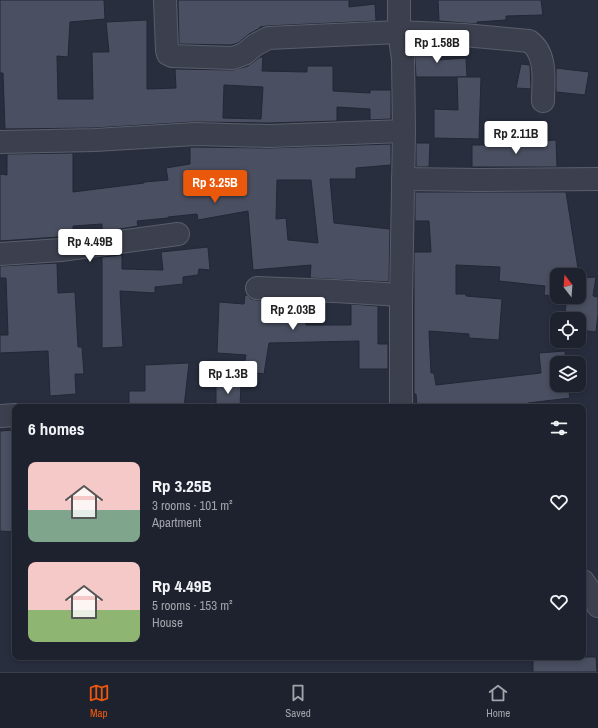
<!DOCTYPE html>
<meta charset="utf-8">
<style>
body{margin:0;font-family:"Archivo Narrow",sans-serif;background:#2b2f3a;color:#f1f3f6;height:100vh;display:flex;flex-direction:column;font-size:15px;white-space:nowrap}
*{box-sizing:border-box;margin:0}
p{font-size:13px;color:#a1a4aa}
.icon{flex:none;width:22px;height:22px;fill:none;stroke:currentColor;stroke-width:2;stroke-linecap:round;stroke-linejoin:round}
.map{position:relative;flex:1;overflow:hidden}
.panel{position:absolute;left:12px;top:404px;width:574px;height:256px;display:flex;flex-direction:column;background:#1e222e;border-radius:8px;box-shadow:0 2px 6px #0003,0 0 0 1px #3c3f4a}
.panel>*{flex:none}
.needle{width:26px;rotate:343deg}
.tools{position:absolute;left:550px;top:268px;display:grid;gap:8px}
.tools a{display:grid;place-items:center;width:36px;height:36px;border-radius:8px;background:#1e222e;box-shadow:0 2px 6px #0003,0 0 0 1px #3c3f4a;font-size:20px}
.price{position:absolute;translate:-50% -34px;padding:0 9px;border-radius:4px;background:#fff;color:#222;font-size:13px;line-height:26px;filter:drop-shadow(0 1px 2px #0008)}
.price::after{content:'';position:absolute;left:50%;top:24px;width:12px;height:9px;margin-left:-6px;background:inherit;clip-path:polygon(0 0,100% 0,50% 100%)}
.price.on{background:#ea580c;color:#fff}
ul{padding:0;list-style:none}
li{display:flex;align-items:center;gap:12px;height:100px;padding:0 16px}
li span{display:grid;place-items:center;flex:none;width:112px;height:80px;border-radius:8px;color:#555}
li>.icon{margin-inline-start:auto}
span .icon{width:48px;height:48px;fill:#fffc;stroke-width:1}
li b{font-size:17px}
h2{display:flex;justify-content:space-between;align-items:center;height:48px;padding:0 16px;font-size:17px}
.tab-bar{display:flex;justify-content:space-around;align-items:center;height:56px;border-top:1px solid #3c3f4a;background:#1e222e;font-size:11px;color:#a1a4aa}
.tab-bar a{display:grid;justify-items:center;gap:2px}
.tab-bar .on{color:#ea580c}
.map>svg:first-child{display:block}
.building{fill:#4a4f61;stroke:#232735;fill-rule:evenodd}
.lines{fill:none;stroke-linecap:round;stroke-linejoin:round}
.minor-casing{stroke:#5a5e6b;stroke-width:24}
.minor{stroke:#3c404e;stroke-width:22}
</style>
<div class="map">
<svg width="598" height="672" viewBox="0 0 598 672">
<rect width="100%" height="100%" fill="#282e3e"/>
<!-- building -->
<g class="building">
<path d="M0,0H104L105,19L70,22L68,57L57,56L58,99H93L92,52H109L106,22L147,20V89L176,88L175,69L233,70L248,66L260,57H263L262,71L307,72V66H333V91L370,93V90H391V119L370,120V109L337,107V121L269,123L194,122L94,128L5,129L3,73H0ZM224,85L263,87L261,119L223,118Z"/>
<polygon points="178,0 349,0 349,7 375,4 376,21 267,26 260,27 260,28 249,34 238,43 231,45 179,44"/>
<polygon points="438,0 541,0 543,15 506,16 506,20 477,22 477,24 439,21"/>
<polygon points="414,45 437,46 438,60 466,58 467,77 416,77"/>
<polygon points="521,64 530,65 531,89 516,88"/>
<polygon points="556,68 589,72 585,95 556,92"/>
<polygon points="457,77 481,77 479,139 434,138 434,109 458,110"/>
<polygon points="556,140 557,167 472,167 472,145 525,145 525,142"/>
<polygon points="416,143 430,143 429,167 416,167"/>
<path d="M391,144V165L356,168V179H330L334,223L390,229L389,282L310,278L311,265L253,270L248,211L198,220L197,214L168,217V218L137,221L138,226L102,232V224L73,226V236L0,241V174L7,175V154L73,153V192L144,183V182L168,180L166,168L190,164V147L269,148ZM277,180H311L318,243L288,240L286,218L276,219Z"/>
<polygon points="415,192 566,192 579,275 557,275 557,297 579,297 579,278 596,277 593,296 598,297 598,314 596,332 579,330 579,319 564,319 567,298 544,295 545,286 499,281 500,267 456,265 456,294 466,294 466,296 502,299 499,340 469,338 469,334 429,331 431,373 434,373 436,385 541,373 539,353 565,351 566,363 557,363 557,385 568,385 570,398 528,403 528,407 417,407 416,394 414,394 414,252 431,252 429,221 415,221"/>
<polygon points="208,247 210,270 199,269 198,275 183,277 183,284 155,287 155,293 120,291 123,347 102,348 102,257 122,255 122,269 163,270 161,252"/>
<polygon points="57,263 58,293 75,292 78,347 82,347 84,374 75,374 76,394 50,396 48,351 0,353 0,335 8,335 6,278 0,278 0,266"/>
<polygon points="245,295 247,295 251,299 257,300 305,302 306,325 351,325 351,304 378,306 378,344 388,344 388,369 359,369 359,341 269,343 264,374 243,371 246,355 217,353 219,302 244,304"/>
<polygon points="189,363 184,407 129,407 129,391 145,391 145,365"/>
<polygon points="216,382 241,383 240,407 216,407"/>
<polygon points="15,430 15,532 0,531 0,431"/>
<polygon points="533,657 596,657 597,672 533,672"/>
</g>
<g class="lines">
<defs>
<g id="minor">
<path d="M165,0L167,50L168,54L172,56L233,58L244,54L255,45L268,38L399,32L464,35L529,41C548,54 543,82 543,101"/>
<polyline points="0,142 95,140 195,134 269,136 404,131 403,59 399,32 399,0"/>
<polyline points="403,179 479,180 598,179"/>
<polyline points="0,254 61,250 178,234"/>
<polyline points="257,288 335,291 401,295"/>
<polyline points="401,407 401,302 404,131"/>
<polyline points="0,416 15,415"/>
<polyline points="583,581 597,601 598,606"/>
</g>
</defs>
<!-- minor casing -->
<use href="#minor" class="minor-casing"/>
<!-- minor -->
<use href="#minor" class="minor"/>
</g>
</svg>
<div class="tools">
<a><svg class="needle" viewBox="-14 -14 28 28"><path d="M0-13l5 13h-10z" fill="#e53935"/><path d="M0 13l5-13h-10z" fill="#a1a4aa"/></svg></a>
<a><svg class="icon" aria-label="locate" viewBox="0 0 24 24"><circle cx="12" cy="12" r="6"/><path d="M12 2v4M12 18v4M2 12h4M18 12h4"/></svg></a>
<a><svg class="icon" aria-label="layers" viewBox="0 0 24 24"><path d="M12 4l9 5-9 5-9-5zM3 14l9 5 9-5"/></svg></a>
</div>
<b class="price" style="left:437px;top:64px">Rp 1.58B</b>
<b class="price" style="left:516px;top:155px">Rp 2.11B</b>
<b class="price on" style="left:215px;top:204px">Rp 3.25B</b>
<b class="price" style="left:90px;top:263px">Rp 4.49B</b>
<b class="price" style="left:293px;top:331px">Rp 2.03B</b>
<b class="price" style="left:228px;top:395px">Rp 1.3B</b>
<section class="panel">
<h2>6 homes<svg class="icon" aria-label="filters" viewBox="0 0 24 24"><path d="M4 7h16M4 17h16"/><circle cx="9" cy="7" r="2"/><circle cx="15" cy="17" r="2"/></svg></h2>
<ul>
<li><span style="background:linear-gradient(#f6c9c9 60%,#7fa58c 0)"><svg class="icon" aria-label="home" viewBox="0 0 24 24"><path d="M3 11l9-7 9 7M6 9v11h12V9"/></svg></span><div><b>Rp 3.25B</b><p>3 rooms · 101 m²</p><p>Apartment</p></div><svg class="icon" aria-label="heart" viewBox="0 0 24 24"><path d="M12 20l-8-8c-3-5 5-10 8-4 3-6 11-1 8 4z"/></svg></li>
<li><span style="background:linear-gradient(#f6c9c9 60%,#8fb573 0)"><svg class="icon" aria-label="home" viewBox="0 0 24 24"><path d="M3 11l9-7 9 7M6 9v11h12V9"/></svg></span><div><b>Rp 4.49B</b><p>5 rooms · 153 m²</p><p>House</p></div><svg class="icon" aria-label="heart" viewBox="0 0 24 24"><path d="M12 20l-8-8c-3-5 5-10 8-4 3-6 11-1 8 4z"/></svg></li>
</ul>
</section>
</div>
<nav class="tab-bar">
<a class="on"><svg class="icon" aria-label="map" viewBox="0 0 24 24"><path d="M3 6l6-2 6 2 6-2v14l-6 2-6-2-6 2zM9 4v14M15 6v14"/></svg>Map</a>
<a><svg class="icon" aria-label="saved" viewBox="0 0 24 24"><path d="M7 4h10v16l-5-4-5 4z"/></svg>Saved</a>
<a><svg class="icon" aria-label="home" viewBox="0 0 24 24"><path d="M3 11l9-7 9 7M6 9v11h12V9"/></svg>Home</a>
</nav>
